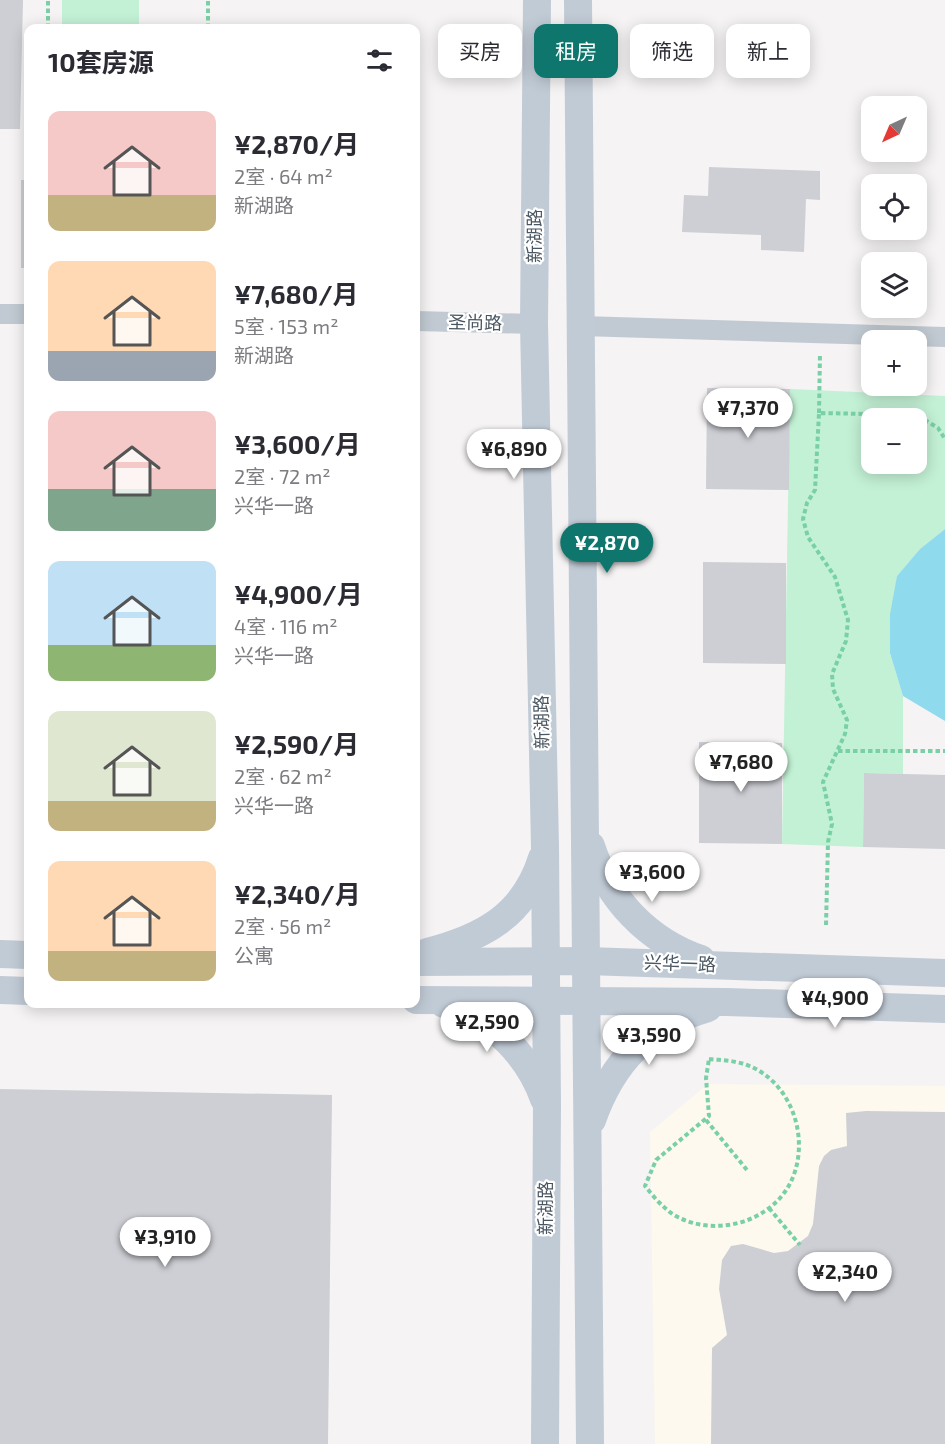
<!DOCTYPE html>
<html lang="zh">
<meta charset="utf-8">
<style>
body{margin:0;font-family:"Exo 2","Noto Sans SC",sans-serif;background:#f7f7f7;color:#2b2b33;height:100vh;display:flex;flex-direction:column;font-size:22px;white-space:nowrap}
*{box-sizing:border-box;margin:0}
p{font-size:20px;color:#7c7c81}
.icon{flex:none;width:33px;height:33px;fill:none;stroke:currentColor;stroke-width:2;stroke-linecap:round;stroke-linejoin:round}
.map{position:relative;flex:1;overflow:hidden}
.sheet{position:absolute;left:24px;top:24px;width:396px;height:984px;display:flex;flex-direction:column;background:#fff;border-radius:12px;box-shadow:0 3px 15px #0003}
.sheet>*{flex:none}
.guide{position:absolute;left:438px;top:24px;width:417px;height:54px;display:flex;gap:12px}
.needle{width:39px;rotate:224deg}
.fabs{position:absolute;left:861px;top:96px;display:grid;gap:12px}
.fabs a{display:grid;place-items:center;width:66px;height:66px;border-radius:12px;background:#fff;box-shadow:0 3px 15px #0003;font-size:30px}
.price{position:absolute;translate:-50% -51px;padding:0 14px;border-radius:21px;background:#fff;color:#222;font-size:20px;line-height:39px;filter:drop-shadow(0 2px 3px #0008)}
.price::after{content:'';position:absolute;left:50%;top:36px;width:18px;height:14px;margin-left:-9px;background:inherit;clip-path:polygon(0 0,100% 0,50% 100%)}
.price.selected{background:#0f766e;color:#fff}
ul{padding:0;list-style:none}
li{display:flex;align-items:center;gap:18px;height:150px;padding:0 24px}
li span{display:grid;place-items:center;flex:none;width:168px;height:120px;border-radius:12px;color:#555}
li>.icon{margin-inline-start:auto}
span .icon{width:72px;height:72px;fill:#fffc;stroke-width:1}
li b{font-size:26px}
h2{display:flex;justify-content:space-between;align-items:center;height:72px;padding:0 24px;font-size:26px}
.pill{padding:0 21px;border-radius:12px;background:#fff;box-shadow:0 3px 15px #0003;font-size:21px;line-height:54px}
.pill.selected{background:#0f766e;color:#fff}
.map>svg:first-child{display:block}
.commercial{fill:#fdf9ef}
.green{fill:#c3f1d5;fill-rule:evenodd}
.water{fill:#90daee}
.building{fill:#cdcfd5}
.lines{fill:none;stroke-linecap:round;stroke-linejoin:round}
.path{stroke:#7ad0a6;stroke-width:4;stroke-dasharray:4.5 3;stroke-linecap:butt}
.minor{stroke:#c1cad2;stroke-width:20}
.secondary{stroke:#c1cbd6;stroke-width:28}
.labels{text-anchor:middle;stroke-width:4.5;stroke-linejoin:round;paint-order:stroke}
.street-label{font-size:18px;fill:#4a5661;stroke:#fff}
</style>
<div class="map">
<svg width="945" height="1444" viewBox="0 0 945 1444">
<rect width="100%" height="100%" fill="#f5f3f3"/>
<!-- commercial -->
<polygon class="commercial" points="708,1084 945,1086 945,1444 655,1444 650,1132"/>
<!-- green -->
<g class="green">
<rect x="62" y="0" width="77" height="28"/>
<path d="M790,389L945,396V529L920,549L897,576L890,653L903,696V774L864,773L863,847L782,844ZM872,418H916V464H872Z"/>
</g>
<!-- water -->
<polygon class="water" points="945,529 945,721 903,696 890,653 890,614 897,576 920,549"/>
<!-- building -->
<g class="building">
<polygon points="0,0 23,0 20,129 0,129"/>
<polygon points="709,167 820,171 820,200 806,199 804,252 761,250 761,235 682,232 684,195 708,196"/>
<rect x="21" y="180" width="7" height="88"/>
<polygon points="707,388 790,389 789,490 706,489"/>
<polygon points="703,562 786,563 786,664 703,663"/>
<polygon points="699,742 782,743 782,844 699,843"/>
<polygon points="864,773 945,775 945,849 863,847"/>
<polygon points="0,1089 332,1095 328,1444 0,1444"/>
<polygon points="866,1111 945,1112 945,1444 711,1444 712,1348 727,1335 719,1289 722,1260 731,1246 743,1244 774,1253 788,1251 808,1236 813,1224 819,1166 824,1156 831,1150 847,1146 846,1113"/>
</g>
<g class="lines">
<!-- path -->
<g class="path">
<polyline points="48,28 48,0"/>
<polyline points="208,28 208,0"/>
<polyline points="819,413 820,353"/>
<polyline points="838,751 945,751"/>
<polyline points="826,925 828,842 832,824 823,782 845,734 847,720 833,689 832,674 846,641 848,620 835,577 808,537 803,519 807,503 815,490 819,413 917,415 938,428 945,439"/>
<path d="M709,1059C718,1060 727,1060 736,1062C787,1072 811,1132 793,1177C775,1222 715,1239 674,1215C662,1207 653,1196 645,1186L656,1160L709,1116L706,1078Z"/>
<polyline points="706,1120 747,1170"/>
<polyline points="769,1208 800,1245"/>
</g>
<!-- minor -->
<g class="minor">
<polyline points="0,314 28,314"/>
<polyline points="416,321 534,324"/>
<polyline points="581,326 945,337"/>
</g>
<!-- secondary -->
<g class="secondary">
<polyline points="537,0 534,324 545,847 547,1106 545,1444"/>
<polyline points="578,0 590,1444"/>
<path d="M591,846C608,899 648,941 701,959"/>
<path d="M427,952C482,938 524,916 542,858"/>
<polyline points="0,954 28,955"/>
<polyline points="416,962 587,961 945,973"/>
<polyline points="0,990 28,991"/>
<polyline points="416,1000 727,1002 945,1009"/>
<path d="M444,1004C491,1017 528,1054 544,1099"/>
<path d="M592,1120C613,1061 647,1026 708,1008"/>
</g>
</g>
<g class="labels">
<!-- street labels -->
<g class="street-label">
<text transform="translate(535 236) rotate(-90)" y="6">新湖路</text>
<text transform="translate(475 323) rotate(1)" y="6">圣尚路</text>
<text transform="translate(542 722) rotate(-91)" y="6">新湖路</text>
<text transform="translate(680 964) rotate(2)" y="6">兴华一路</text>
<text transform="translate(546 1208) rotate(-90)" y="6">新湖路</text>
</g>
</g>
</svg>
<div class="fabs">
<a><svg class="needle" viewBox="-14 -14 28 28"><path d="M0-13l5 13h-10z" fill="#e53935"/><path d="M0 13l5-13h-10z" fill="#7c7c81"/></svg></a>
<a><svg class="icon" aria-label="locate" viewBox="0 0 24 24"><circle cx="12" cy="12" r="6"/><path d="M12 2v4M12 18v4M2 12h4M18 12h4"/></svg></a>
<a><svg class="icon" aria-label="layers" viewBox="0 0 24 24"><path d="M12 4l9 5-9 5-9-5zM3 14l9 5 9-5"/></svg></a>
<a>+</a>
<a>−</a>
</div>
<b class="price" style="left:748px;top:439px">¥7,370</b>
<b class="price" style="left:514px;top:480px">¥6,890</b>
<b class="price selected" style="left:607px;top:574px">¥2,870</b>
<b class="price" style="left:741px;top:793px">¥7,680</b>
<b class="price" style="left:652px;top:903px">¥3,600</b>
<b class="price" style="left:835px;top:1029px">¥4,900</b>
<b class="price" style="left:487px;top:1053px">¥2,590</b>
<b class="price" style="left:649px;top:1066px">¥3,590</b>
<b class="price" style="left:165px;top:1268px">¥3,910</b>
<b class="price" style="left:845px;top:1303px">¥2,340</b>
<div class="guide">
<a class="pill">买房</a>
<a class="pill selected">租房</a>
<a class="pill">筛选</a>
<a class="pill">新上</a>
</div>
<section class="sheet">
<h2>10套房源<svg class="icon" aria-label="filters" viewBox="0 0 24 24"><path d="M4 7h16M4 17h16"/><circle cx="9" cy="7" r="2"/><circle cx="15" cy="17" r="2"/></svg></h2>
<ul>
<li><span style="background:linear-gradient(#f6c9c9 70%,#c2b280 0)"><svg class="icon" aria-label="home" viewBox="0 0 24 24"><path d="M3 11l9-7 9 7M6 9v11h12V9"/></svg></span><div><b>¥2,870/月</b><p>2室 · 64 m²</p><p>新湖路</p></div></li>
<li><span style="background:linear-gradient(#ffd9b3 75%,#9aa5b1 0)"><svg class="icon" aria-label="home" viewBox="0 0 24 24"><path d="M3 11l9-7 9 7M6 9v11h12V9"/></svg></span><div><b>¥7,680/月</b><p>5室 · 153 m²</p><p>新湖路</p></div></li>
<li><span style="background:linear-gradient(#f6c9c9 65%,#7fa58c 0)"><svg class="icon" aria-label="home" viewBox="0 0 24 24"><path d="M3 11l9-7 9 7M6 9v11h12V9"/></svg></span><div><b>¥3,600/月</b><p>2室 · 72 m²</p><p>兴华一路</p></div></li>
<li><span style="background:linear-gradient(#bfe0f5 70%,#8fb573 0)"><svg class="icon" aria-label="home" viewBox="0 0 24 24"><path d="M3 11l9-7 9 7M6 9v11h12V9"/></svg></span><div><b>¥4,900/月</b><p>4室 · 116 m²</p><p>兴华一路</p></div></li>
<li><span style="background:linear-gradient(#dfe7d0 75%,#c2b280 0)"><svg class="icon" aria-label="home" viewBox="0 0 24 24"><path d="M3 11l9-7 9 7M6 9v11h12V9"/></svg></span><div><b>¥2,590/月</b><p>2室 · 62 m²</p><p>兴华一路</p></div></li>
<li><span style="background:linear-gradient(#ffd9b3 75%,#c2b280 0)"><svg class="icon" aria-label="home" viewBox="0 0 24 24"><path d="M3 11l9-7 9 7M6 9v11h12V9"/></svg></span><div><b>¥2,340/月</b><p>2室 · 56 m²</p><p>公寓</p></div></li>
</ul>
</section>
</div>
